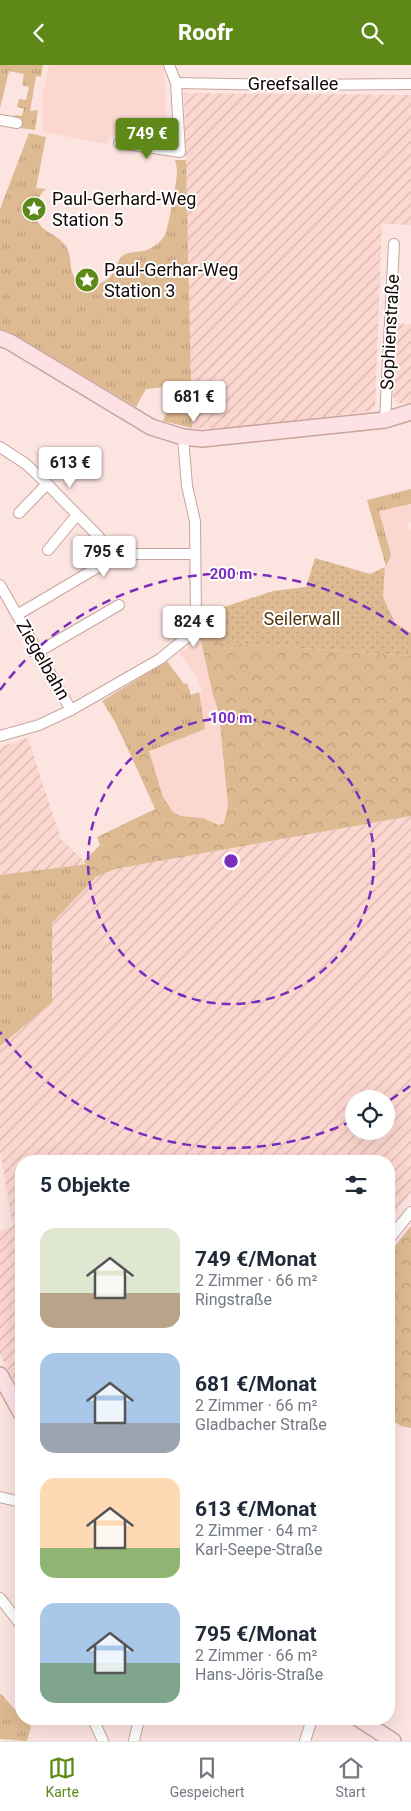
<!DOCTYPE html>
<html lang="de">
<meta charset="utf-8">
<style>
body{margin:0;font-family:Roboto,sans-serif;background:#f2f2f3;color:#1f2937;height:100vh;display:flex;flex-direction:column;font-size:19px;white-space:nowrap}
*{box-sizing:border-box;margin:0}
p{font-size:16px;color:#747a83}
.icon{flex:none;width:28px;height:28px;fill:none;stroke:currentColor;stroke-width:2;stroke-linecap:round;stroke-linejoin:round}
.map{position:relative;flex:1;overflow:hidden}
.drawer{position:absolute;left:15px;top:1090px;width:380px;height:570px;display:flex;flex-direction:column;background:#fff;border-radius:20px;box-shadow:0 5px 20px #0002}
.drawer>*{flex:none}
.fabs{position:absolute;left:345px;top:1025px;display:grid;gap:10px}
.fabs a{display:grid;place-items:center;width:50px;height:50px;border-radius:50%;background:#fff;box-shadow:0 5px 20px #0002;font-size:25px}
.price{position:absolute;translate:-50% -42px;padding:0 11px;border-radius:5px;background:#fff;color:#222;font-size:16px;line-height:32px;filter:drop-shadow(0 1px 2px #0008)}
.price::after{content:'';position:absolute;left:50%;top:30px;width:15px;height:11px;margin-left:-8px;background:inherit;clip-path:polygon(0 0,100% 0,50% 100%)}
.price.active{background:#5e8918;color:#fff}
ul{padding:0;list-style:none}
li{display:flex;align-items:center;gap:15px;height:125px;padding:0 25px}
li span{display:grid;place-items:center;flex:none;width:140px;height:100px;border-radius:15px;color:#555}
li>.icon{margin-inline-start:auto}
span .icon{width:60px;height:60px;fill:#fffc;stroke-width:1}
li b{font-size:21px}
h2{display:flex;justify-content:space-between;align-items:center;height:60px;padding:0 25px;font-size:21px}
header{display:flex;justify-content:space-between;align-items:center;height:65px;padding:0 25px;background:#5e8918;color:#fff;font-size:22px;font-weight:800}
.tab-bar{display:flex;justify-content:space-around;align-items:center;height:70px;border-top:1px solid #e0e1e3;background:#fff;font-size:14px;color:#747a83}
.tab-bar a{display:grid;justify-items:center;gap:2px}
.tab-bar .active{color:#5e8918}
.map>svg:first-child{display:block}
.built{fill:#fcd7cf}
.industrial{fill:url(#industrial-furrows);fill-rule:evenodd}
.grass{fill:url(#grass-tufts)}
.forest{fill:url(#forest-crowns)}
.park{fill:url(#park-dots)}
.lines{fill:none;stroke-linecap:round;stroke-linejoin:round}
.minor-casing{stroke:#c8a49d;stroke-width:12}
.secondary-casing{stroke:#c8a49d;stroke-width:18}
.minor{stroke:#fff;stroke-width:10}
.secondary{stroke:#fee1e5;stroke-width:15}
.ring{fill:none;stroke:#7b2cbf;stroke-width:2.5;stroke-dasharray:9 6}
.labels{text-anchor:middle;stroke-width:4;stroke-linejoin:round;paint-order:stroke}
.street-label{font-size:18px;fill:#140807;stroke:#fff}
.poi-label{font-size:18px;fill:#140807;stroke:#fff;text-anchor:start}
.park-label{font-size:18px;fill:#55360b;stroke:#fff}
.centre{fill:#7b2cbf;stroke:#fff;stroke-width:2.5}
.ring-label{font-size:15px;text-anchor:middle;font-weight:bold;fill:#7b2cbf;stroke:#fff;stroke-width:4;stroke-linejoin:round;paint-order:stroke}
</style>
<header><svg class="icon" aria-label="back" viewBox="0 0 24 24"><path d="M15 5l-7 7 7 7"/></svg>Roofr<svg class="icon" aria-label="search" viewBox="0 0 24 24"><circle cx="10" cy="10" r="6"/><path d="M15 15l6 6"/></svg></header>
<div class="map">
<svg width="411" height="1676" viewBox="0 0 411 1676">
<defs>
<pattern id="industrial-furrows" width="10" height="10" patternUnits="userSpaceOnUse" patternTransform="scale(1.25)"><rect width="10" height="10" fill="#fcd7cf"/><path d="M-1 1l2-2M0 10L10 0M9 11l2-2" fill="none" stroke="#d7b7b0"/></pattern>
<pattern id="grass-tufts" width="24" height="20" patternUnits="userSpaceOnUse" patternTransform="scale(1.25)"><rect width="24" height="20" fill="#ddba92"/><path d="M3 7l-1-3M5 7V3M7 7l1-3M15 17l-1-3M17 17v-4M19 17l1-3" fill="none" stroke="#bd9e7c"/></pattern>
<pattern id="forest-crowns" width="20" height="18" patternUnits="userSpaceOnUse" patternTransform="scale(1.25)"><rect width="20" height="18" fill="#ddba92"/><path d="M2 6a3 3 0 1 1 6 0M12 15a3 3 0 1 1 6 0" fill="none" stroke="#bd9e7c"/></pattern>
<pattern id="park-dots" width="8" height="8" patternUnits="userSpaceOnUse" patternTransform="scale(1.25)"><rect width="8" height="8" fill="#ddba92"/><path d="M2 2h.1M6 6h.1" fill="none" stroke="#bd9e7c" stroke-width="1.8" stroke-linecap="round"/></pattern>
</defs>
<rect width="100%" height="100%" fill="#fce4e0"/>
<!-- built -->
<g class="built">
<polygon points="49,0 163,0 166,38 167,71 160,78 156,78 111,70 107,79 43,67 42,32"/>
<polygon points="411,439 411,457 407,457 409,464 411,465 411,568 395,558 383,532 386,501 379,446"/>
<polygon points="201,576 213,630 219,648 228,741 224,758 219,760 207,754 198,752 181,751 173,747 163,732 149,686 205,664 199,627 202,626 197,613 179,587"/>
</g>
<!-- industrial -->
<g class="industrial">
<polygon points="184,28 411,30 411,161 410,160 382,159 375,342 371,346 248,362 218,364 192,363"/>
<polygon points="396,259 411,259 411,338 403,339 396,337 393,331"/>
<polygon points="26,673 28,674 61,774 87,799 0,810 0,682"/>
<path d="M411,751V1127L389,1154V1096H21V1329L0,1289V1165L13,1162L0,1085V981L52,938V858L96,812L115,804ZM354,1034H386V1066H354Z"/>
</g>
<!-- grass -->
<g class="grass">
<polygon points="0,0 43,0 41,12 36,11 30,46 38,45 35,65 20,63 22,54 14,53 15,50 22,51 24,44 17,42 19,34 26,35 29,22 22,20 24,9 9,6 0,43"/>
<path d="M29,68L46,72L36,123L46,124C40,129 36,136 36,144C34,169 57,165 67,183C74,197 65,215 88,219C100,221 110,215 115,204C117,201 118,196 120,193C128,184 141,189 151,183C156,181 162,175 165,170C168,164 177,115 177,107C177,103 176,99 175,95H186L192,363L163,356L174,327L173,321L146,324L136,342L12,268L0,264V144Z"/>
<polygon points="411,424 411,439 379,446 391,490 386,501 367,435"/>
<polygon points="167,596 184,619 187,618 191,630 199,627 205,664 132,693 115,657 102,636"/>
<polygon points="87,799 96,812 52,858 52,938 0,981 0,810"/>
<polygon points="0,1628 21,1651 21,1654 24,1654 31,1662 27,1676 0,1674"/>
</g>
<!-- forest -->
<g class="forest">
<polygon points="201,576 411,591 411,751 115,804 96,812 84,796 100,780 97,772 155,744 132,693 149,686 163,732 173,747 181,751 203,753 219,760 224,758 228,741 219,648 213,630"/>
<polygon points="411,1161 411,1363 401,1361 389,1353 389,1188"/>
</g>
<!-- park -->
<polygon class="park" points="315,493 370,509 385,502 383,532 395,558 411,568 411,591 201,576 198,573 199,550 273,526 306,522"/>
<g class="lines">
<defs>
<g id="minor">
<polyline points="176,18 287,20 411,19"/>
<polyline points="0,55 17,58"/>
<polyline points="119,78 180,87 176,18 169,0"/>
<polyline points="385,355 394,179"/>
<polyline points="0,382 26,399 47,419 99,472 105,498"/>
<polyline points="19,448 47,419"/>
<polyline points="48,485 77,450"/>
<polyline points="0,520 71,645"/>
<polyline points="17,550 105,498 135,489 195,489"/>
<polyline points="38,587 119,540"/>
<polyline points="0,671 39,660 71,645 160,594 186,573 196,555 195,456 187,421 183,372"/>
<polyline points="389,1174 411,1147"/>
<polyline points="0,1432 21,1437"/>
<polyline points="0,1533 21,1560"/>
<polyline points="93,1654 103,1676"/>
<polyline points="134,1676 139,1654"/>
<polyline points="305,1676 312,1654"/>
</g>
<g id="secondary">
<polyline points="0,273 10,277 151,362 183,372 202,374 385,355 411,347"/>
<polyline points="0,1310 21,1348"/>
<polyline points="359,1654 393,1676"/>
</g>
</defs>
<!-- minor casing -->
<use href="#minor" class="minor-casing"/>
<!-- secondary casing -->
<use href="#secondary" class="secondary-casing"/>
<!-- minor -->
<use href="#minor" class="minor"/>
<!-- secondary -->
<use href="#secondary" class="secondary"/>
</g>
<!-- distance rings -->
<g class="ring">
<circle cx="231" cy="796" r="143"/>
<path d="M410 1021A287 287 0 0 1 387 1037M352 1056A287 287 0 0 1 0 967M0 625A287 287 0 0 1 410 571"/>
</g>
<!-- icons -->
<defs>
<symbol id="sight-disc" viewBox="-11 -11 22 22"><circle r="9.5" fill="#5e8918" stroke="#fff"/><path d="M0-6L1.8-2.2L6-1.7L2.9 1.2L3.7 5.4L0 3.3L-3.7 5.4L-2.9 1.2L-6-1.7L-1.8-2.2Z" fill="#fff"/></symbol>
</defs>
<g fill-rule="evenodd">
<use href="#sight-disc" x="20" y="130" width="28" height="28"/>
<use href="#sight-disc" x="73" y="201" width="28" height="28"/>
</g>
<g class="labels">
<!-- street labels -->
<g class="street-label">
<text x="293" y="25">Greefsallee</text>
<text transform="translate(390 267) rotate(-87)" y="6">Sophienstraße</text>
<text transform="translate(43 595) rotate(60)" y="6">Ziegelbahn</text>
</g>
<!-- poi labels -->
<g class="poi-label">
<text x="52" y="140">Paul-Gerhard-Weg<tspan x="52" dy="21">Station 5</tspan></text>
<text x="104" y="211">Paul-Gerhar-Weg<tspan x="104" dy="21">Station 3</tspan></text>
</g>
<!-- park labels -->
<g class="park-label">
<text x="302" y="560">Seilerwall</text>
</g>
</g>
<circle cx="231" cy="796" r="8" class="centre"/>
<g class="ring-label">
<text x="231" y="514">200 m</text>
<text x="231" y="658">100 m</text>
</g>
</svg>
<div class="fabs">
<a><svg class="icon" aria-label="locate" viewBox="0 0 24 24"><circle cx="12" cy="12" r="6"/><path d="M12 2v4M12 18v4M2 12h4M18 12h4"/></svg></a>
</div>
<b class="price active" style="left:147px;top:95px">749 €</b>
<b class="price" style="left:194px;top:358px">681 €</b>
<b class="price" style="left:70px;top:424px">613 €</b>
<b class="price" style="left:104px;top:513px">795 €</b>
<b class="price" style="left:194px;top:583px">824 €</b>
<section class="drawer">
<h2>5 Objekte<svg class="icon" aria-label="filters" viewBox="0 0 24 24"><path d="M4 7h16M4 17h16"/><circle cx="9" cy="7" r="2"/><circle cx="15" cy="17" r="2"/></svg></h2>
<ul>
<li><span style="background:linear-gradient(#dfe7d0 65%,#b9a48a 0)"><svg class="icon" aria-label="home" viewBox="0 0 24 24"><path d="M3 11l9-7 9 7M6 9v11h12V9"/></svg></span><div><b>749 €/Monat</b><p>2 Zimmer · 66 m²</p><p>Ringstraße</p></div></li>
<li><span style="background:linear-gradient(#a9c7e8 70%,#9aa5b1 0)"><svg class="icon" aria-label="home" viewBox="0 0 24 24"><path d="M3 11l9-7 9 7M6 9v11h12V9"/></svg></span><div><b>681 €/Monat</b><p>2 Zimmer · 66 m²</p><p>Gladbacher Straße</p></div></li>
<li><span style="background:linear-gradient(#ffd9b3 70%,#8fb573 0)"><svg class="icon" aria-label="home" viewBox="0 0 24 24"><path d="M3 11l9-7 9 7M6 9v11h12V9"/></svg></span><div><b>613 €/Monat</b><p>2 Zimmer · 64 m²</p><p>Karl-Seepe-Straße</p></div></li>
<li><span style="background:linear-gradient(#a9c7e8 60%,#7fa58c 0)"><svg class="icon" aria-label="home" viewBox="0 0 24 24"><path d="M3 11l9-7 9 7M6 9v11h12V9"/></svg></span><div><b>795 €/Monat</b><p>2 Zimmer · 66 m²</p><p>Hans-Jöris-Straße</p></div></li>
</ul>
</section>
</div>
<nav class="tab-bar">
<a class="active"><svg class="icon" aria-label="map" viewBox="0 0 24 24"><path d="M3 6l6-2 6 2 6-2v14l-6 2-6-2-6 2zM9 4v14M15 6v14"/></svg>Karte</a>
<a><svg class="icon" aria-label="saved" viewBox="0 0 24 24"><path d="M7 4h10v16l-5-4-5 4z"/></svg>Gespeichert</a>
<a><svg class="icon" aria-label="home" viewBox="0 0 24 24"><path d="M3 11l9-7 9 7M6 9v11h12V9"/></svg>Start</a>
</nav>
